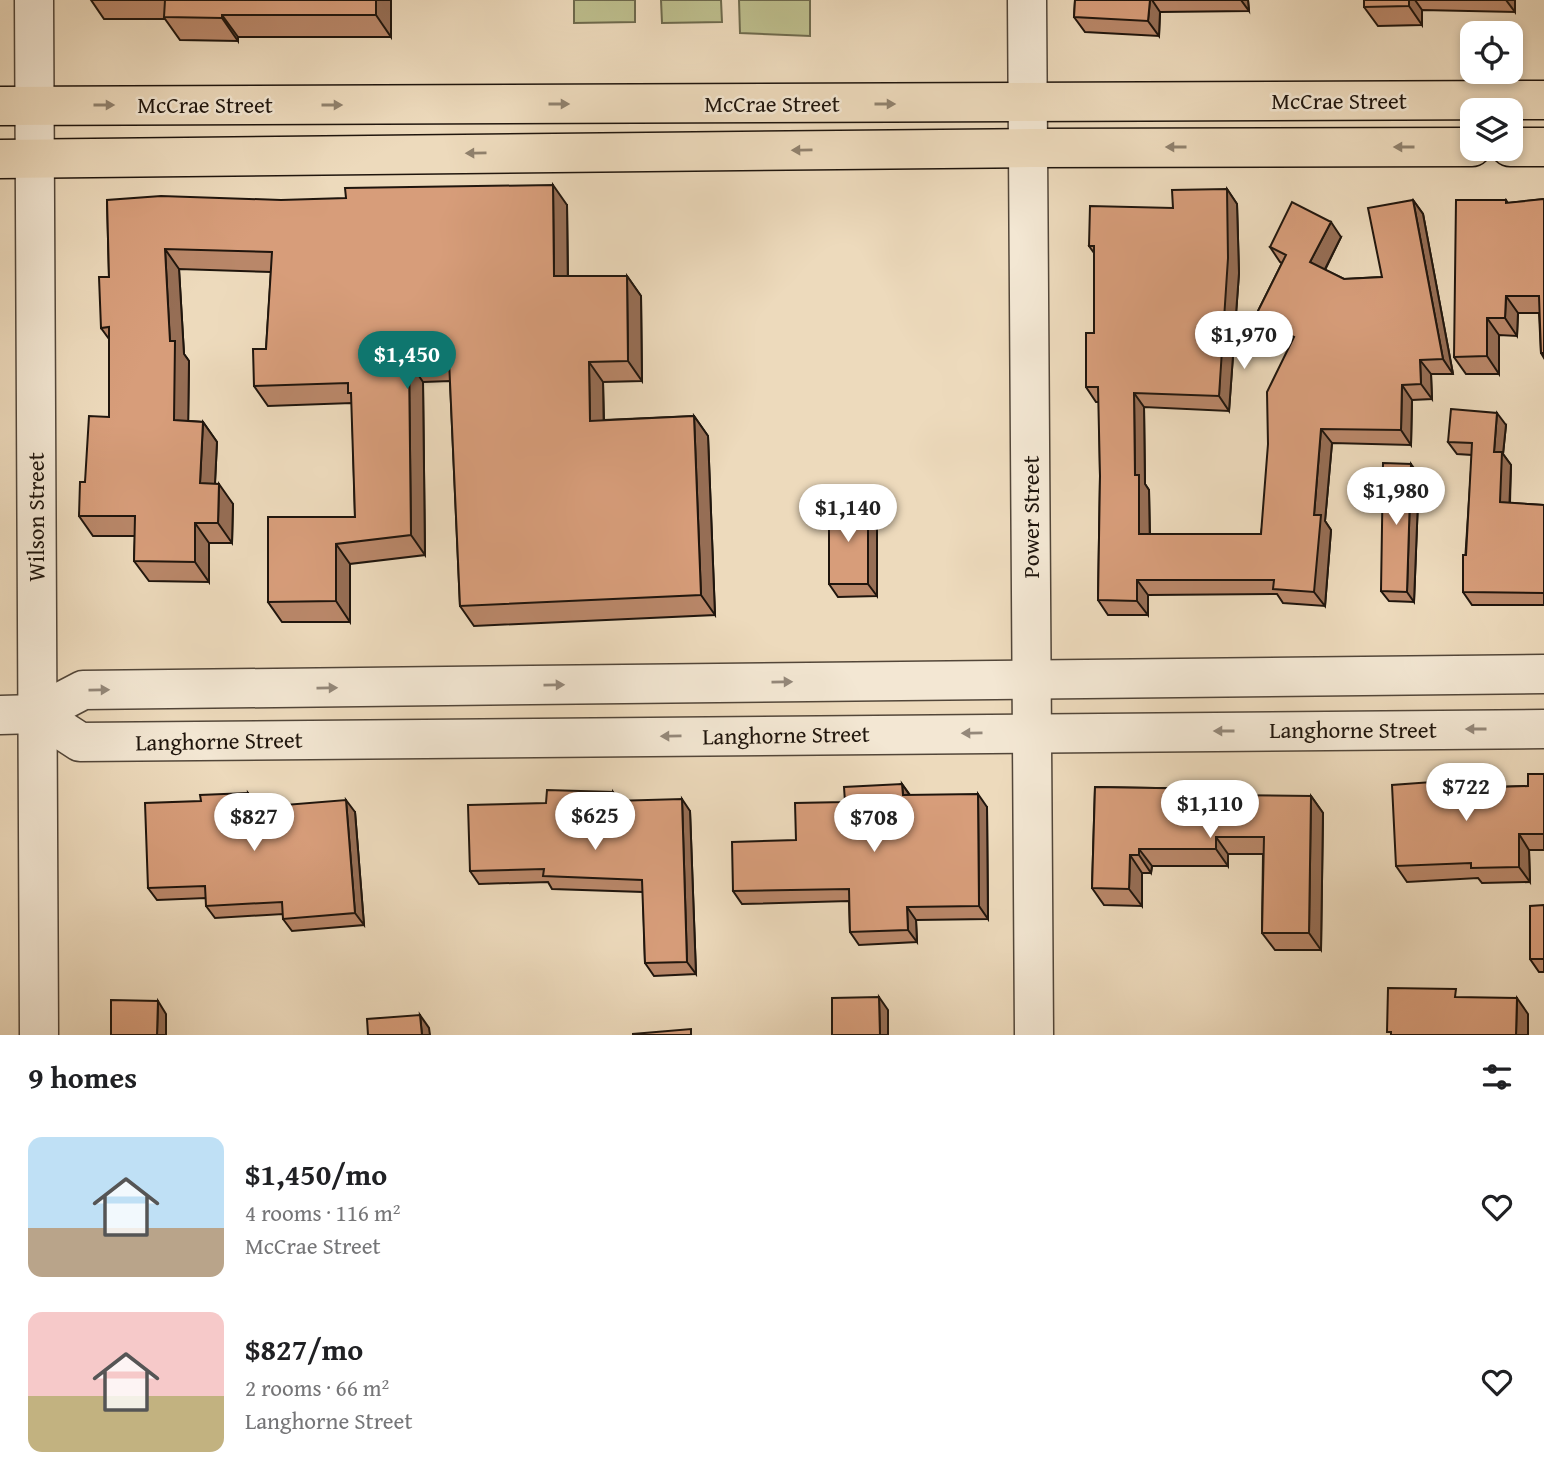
<!DOCTYPE html>
<meta charset="utf-8">
<style>
body{margin:0;font-family:"Gentium Book Plus",serif;background:#f6f6f6;color:#202124;height:100vh;display:flex;flex-direction:column;font-size:26px;white-space:nowrap}
*{box-sizing:border-box;margin:0}
p{font-size:23px;color:#757577}
.icon{flex:none;width:38px;height:38px;fill:none;stroke:currentColor;stroke-width:2;stroke-linecap:round;stroke-linejoin:round}
.map{position:relative;height:1035px;overflow:hidden}
.drawer{display:flex;flex-direction:column;background:#fff;flex:1}
.drawer>*{flex:none}
.fabs{position:absolute;left:1460px;top:21px;display:grid;gap:14px}
.fabs a{display:grid;place-items:center;width:63px;height:63px;border-radius:14px;background:#fff;box-shadow:0 4px 10px #0003;font-size:35px}
.price{position:absolute;translate:-50% -60px;padding:0 16px;border-radius:24px;background:#fff;color:#222;font-size:23px;line-height:46px;filter:drop-shadow(0 2px 4px #0008)}
.price::after{content:'';position:absolute;left:50%;top:42px;width:21px;height:16px;margin-left:-10px;background:inherit;clip-path:polygon(0 0,100% 0,50% 100%)}
.price.selected{background:#0f766e;color:#fff}
ul{padding:0;list-style:none}
li{display:flex;align-items:center;gap:21px;height:175px;padding:0 28px}
li span{display:grid;place-items:center;flex:none;width:196px;height:140px;border-radius:14px;color:#555}
li>.icon{margin-inline-start:auto}
span .icon{width:84px;height:84px;fill:#fffc;stroke-width:1}
li b{font-size:30px}
h2{display:flex;justify-content:space-between;align-items:center;height:84px;padding:0 28px;font-size:30px}
.map>svg:first-child{display:block}
.green{fill:#bdbe8d;stroke:#6e6a4d;stroke-width:2}
.lines{fill:none;stroke-linecap:round;stroke-linejoin:round}
.minor-casing{stroke:#524639;stroke-width:41}
.major-casing{stroke:#1f150d;stroke-width:41}
.minor{stroke:#f3e7d3;stroke-width:38}
.major{stroke:#eddabc;stroke-width:38}
.wall{fill:#b98769;stroke:#1f150d;stroke-width:2}
.shaded-wall{fill:#966e55;stroke:#1f150d;stroke-width:2}
.building{fill:#d79d7a;stroke:#1f150d;stroke-width:2}
.oneway{fill:#90816d}
.oneway2{fill:#94887a}
.labels{text-anchor:middle;stroke-width:5;stroke-linejoin:round;paint-order:stroke}
.street-label{font-size:23px;fill:#1f150d;stroke:#f3e7d3}
</style>
<div class="map">
<svg width="1544" height="1035" viewBox="0 0 1544 1035">
<rect width="100%" height="100%" fill="#eddabc"/>
<filter id="stains"><feTurbulence type="fractalNoise" baseFrequency=".00286" numOctaves="4"/><feColorMatrix values="0 0 0 0 .2 0 0 0 0 .09 0 0 0 0 .02 0 0 0 .5 -.17"/></filter>
<radialGradient id="worn" r=".72"><stop offset=".6" stop-color="#630" stop-opacity="0"/><stop offset="1" stop-color="#630" stop-opacity=".3"/></radialGradient>
<!-- green -->
<g class="green">
<polygon points="574,0 635,0 635,22 574,23"/>
<polygon points="661,0 721,0 722,22 662,23"/>
<polygon points="739,0 810,0 810,36 740,33"/>
</g>
<g class="lines">
<defs>
<g id="minor">
<polyline points="34,0 39,1035"/>
<polyline points="1027,0 1034,1035"/>
<polyline points="37,714 80,742 1544,729"/>
<polyline points="0,715 37,714 83,690 1544,674"/>
</g>
<g id="major">
<polyline points="0,106 1544,100"/>
<polyline points="1510,147 1544,147"/>
<polyline points="0,159 1030,148 1472,147"/>
</g>
</defs>
<!-- minor casing -->
<use href="#minor" class="minor-casing"/>
<!-- major casing -->
<use href="#major" class="major-casing"/>
<!-- minor -->
<use href="#minor" class="minor"/>
<!-- major -->
<use href="#major" class="major"/>
</g>
<!-- wall -->
<g class="wall">
<polygon points="91,0 391,0 391,37 238,37 238,41 180,40 165,19 104,19"/>
<polygon points="1075,0 1248,0 1249,11 1160,12 1159,36 1085,32 1074,17"/>
<polygon points="1364,0 1515,0 1515,12 1422,10 1422,25 1378,26 1364,7"/>
<polygon points="1227,189 1237,204 1239,273 1229,411 1144,407 1145,484 1149,490 1150,534 1261,534 1290,344 1265,332 1255,317 1282,263 1280,262 1270,247 1341,237 1325,270 1344,279 1382,277 1413,200 1423,214 1453,374 1431,374 1432,399 1412,400 1411,445 1332,443 1325,521 1331,530 1325,606 1283,603 1277,594 1148,595 1148,615 1108,615 1098,600 1100,476 1099,402 1096,402 1086,387 1094,333 1094,253 1089,246 1173,208"/>
<polygon points="1544,199 1544,358 1541,353 1539,313 1518,313 1517,336 1499,335 1499,374 1466,374 1454,357 1506,200 1508,203"/>
<polygon points="107,200 281,200 567,205 568,276 627,276 641,296 642,381 603,382 604,420 694,416 708,436 715,615 474,626 460,606 450,381 423,382 425,555 350,564 350,622 282,622 268,602 355,517 352,403 268,406 254,386 266,349 271,272 179,269 184,354 189,361 188,421 203,422 217,442 215,483 233,504 232,543 209,543 209,582 149,581 134,561 135,536 93,536 79,516 85,482 109,417 109,339 101,328 109,277"/>
<polygon points="1506,425 1503,454 1511,465 1510,503 1544,505 1544,605 1472,605 1463,592 1472,455 1457,454 1448,442"/>
<polygon points="1419,475 1414,602 1389,601 1381,591"/>
<polygon points="868,504 877,517 877,596 838,597 829,584"/>
<polygon points="1544,774 1544,850 1529,850 1530,882 1482,883 1478,878 1407,882 1396,866 1432,782 1437,789 1528,786"/>
<polygon points="902,784 910,795 987,807 988,919 916,920 917,942 859,945 850,932 849,901 742,904 733,891 845,802"/>
<polygon points="1095,787 1216,789 1221,796 1311,796 1323,813 1321,950 1275,950 1262,933 1263,854 1228,854 1228,866 1152,866 1151,873 1142,873 1142,906 1104,905 1092,888"/>
<polygon points="619,801 690,811 696,974 654,976 645,963 643,892 552,889 548,882 479,884 470,871 546,803"/>
<polygon points="257,805 257,808 355,812 364,925 292,931 283,919 283,914 215,918 206,906 206,898 157,900 148,888"/>
<polygon points="1544,905 1544,972 1539,972 1530,959"/>
</g>
<!-- shaded-wall -->
<g class="shaded-wall">
<polygon points="376,0 391,0 391,37 376,15"/>
<polygon points="1150,0 1152,0 1160,12 1159,36 1148,21"/>
<polygon points="1241,0 1248,0 1249,11"/>
<polygon points="1409,0 1415,0 1422,10 1422,25 1409,6"/>
<polygon points="1506,0 1515,0 1515,12"/>
<polygon points="222,15 238,37 238,41 222,18"/>
<polygon points="553,185 567,205 568,296 554,276"/>
<polygon points="1227,189 1237,204 1239,273 1229,411 1219,396"/>
<polygon points="1413,200 1423,214 1453,374 1443,359"/>
<polygon points="1331,222 1341,237 1321,277 1310,262"/>
<polygon points="165,249 179,269 184,354 189,361 188,440 174,420"/>
<polygon points="627,276 641,296 642,381 628,361"/>
<polygon points="1506,296 1518,313 1517,336 1505,318"/>
<polygon points="1487,318 1499,335 1499,374 1487,356"/>
<polygon points="1420,360 1431,374 1432,399 1421,384"/>
<polygon points="409,361 423,382 425,555 411,535"/>
<polygon points="589,362 603,382 604,441 590,421"/>
<polygon points="1402,385 1412,400 1411,445 1401,430"/>
<polygon points="1134,393 1144,407 1145,484 1149,490 1150,549 1139,534 1135,475"/>
<polygon points="1497,413 1506,425 1503,454 1511,465 1509,515 1500,502 1494,452"/>
<polygon points="694,416 708,436 715,615 701,595"/>
<polygon points="203,422 217,442 214,503 200,483"/>
<polygon points="1321,429 1332,443 1325,521 1331,530 1325,606 1314,592 1314,515"/>
<polygon points="1411,464 1419,475 1414,602 1407,592"/>
<polygon points="219,484 233,504 232,543 218,523"/>
<polygon points="868,504 877,517 877,596 868,584"/>
<polygon points="195,523 209,543 209,582 195,562"/>
<polygon points="336,544 350,564 350,622 336,601"/>
<polygon points="1137,580 1148,595 1148,615 1137,601"/>
<polygon points="902,784 911,797 903,795"/>
<polygon points="613,792 622,805 613,801"/>
<polygon points="248,793 257,805 257,821 249,808"/>
<polygon points="978,794 987,807 988,919 979,906"/>
<polygon points="1311,796 1323,813 1321,950 1309,933"/>
<polygon points="682,799 690,811 696,974 687,962"/>
<polygon points="346,800 355,812 364,925 355,913"/>
<polygon points="1519,834 1529,850 1530,882 1519,867"/>
<polygon points="1216,837 1228,854 1228,866 1216,849"/>
<polygon points="1139,849 1152,866 1151,873 1139,855"/>
<polygon points="1130,855 1142,873 1142,906 1129,889"/>
<polygon points="907,907 916,920 917,942 908,930"/>
<polygon points="879,997 888,1010 888,1035 880,1035"/>
<polygon points="1517,998 1528,1014 1528,1035 1516,1035"/>
<polygon points="158,1001 166,1014 166,1035 157,1035"/>
<polygon points="420,1015 429,1028 430,1035 422,1035"/>
</g>
<!-- building -->
<g class="building">
<polygon points="165,0 376,0 376,15 222,15 222,18 164,17"/>
<polygon points="1075,0 1150,0 1148,21 1074,17"/>
<polygon points="1364,0 1409,0 1409,6 1364,7"/>
<polygon points="553,185 554,276 627,276 628,361 589,362 590,421 694,416 701,595 460,606 449,360 409,361 411,535 336,544 336,601 268,602 268,517 355,517 351,393 348,393 348,383 254,386 253,349 266,349 272,252 165,249 170,341 175,341 174,420 203,422 200,483 219,484 218,523 195,523 195,562 134,561 135,516 79,516 80,482 85,482 89,416 109,417 109,327 101,328 99,277 109,277 107,200 161,196 281,200 346,198 345,188"/>
<polygon points="1227,189 1228,258 1219,396 1134,393 1135,475 1139,475 1139,534 1261,534 1268,444 1267,392 1294,337 1255,317 1286,255 1270,247 1292,202 1331,222 1310,262 1344,279 1382,277 1368,208 1413,200 1443,359 1420,360 1421,384 1402,385 1401,430 1321,429 1314,515 1321,515 1314,592 1273,589 1274,580 1137,580 1137,601 1098,600 1100,476 1098,387 1086,387 1086,333 1094,333 1094,246 1089,246 1090,206 1173,208 1172,190"/>
<polygon points="1544,199 1544,353 1541,353 1539,296 1506,296 1505,318 1487,318 1487,356 1454,357 1456,200 1506,200 1506,203"/>
<polygon points="1451,409 1497,413 1494,452 1502,452 1500,502 1544,505 1544,593 1463,592 1463,555 1466,555 1472,443 1448,442"/>
<polygon points="1383,463 1411,464 1407,592 1381,591"/>
<rect x="829" y="504" width="39" height="80"/>
<polygon points="1528,774 1544,774 1544,834 1519,834 1519,867 1471,868 1471,863 1396,866 1392,785 1432,782 1433,789 1528,786"/>
<polygon points="902,784 903,795 978,794 979,906 907,907 908,930 850,932 849,889 733,891 732,842 796,840 795,803 845,802 844,787"/>
<polygon points="1095,787 1216,789 1216,795 1311,796 1309,933 1262,933 1264,837 1216,837 1216,849 1139,849 1139,855 1130,855 1129,889 1092,888"/>
<polygon points="547,790 613,792 613,801 682,799 687,962 645,963 642,880 543,876 544,869 470,871 468,805 546,803"/>
<polygon points="248,793 249,808 346,800 355,913 283,919 282,902 206,906 205,886 148,888 145,803 201,801 200,795"/>
<polygon points="1544,905 1544,959 1530,959 1530,906"/>
<polygon points="1388,988 1456,989 1455,997 1517,998 1516,1035 1391,1035 1391,1032 1387,1032"/>
<polygon points="879,997 880,1035 832,1035 832,998"/>
<polygon points="111,1000 158,1001 157,1035 111,1035"/>
<polygon points="420,1015 422,1035 368,1035 367,1019"/>
<polygon points="691,1029 691,1035 633,1035 633,1034"/>
</g>
<!-- one-way arrows -->
<defs><path id="oneway-solid" d="M-6-.8H1V-3.2L6.5 0L1 3.2V.8H-6Z" transform="scale(1.75)"/></defs>
<g class="oneway">
<use href="#oneway-solid" transform="translate(559 104)"/>
<use href="#oneway-solid" transform="translate(885 104)"/>
<use href="#oneway-solid" transform="translate(104 105)"/>
<use href="#oneway-solid" transform="translate(332 105)"/>
<use href="#oneway-solid" transform="translate(1176 147) rotate(180)"/>
<use href="#oneway-solid" transform="translate(1404 147) rotate(180)"/>
<use href="#oneway-solid" transform="translate(802 150) rotate(179)"/>
<use href="#oneway-solid" transform="translate(476 153) rotate(179)"/>
</g>
<g class="oneway2">
<use href="#oneway-solid" transform="translate(782 682) rotate(-1)"/>
<use href="#oneway-solid" transform="translate(554 685) rotate(-1)"/>
<use href="#oneway-solid" transform="translate(327 688) rotate(-1)"/>
<use href="#oneway-solid" transform="translate(99 690) rotate(-1)"/>
<use href="#oneway-solid" transform="translate(1476 729) rotate(180)"/>
<use href="#oneway-solid" transform="translate(1224 731) rotate(180)"/>
<use href="#oneway-solid" transform="translate(972 733) rotate(179)"/>
<use href="#oneway-solid" transform="translate(671 736) rotate(179)"/>
</g>
<g class="labels">
<!-- street labels -->
<g class="street-label">
<text x="1339" y="109">McCrae Street</text>
<text x="772" y="112">McCrae Street</text>
<text x="205" y="113">McCrae Street</text>
<text transform="translate(36 517) rotate(-90)" y="8">Wilson Street</text>
<text transform="translate(1031 517) rotate(-90)" y="8">Power Street</text>
<text x="1353" y="738">Langhorne Street</text>
<text transform="translate(786 735) rotate(-1)" y="8">Langhorne Street</text>
<text transform="translate(219 741) rotate(-1)" y="8">Langhorne Street</text>
</g>
</g>
<rect width="100%" height="100%" filter="url(#stains)"/>
<rect width="100%" height="100%" fill="url(#worn)"/>
</svg>
<div class="fabs">
<a><svg class="icon" aria-label="locate" viewBox="0 0 24 24"><circle cx="12" cy="12" r="6"/><path d="M12 2v4M12 18v4M2 12h4M18 12h4"/></svg></a>
<a><svg class="icon" aria-label="layers" viewBox="0 0 24 24"><path d="M12 4l9 5-9 5-9-5zM3 14l9 5 9-5"/></svg></a>
</div>
<b class="price" style="left:1244px;top:371px">$1,970</b>
<b class="price selected" style="left:407px;top:391px">$1,450</b>
<b class="price" style="left:1396px;top:527px">$1,980</b>
<b class="price" style="left:848px;top:544px">$1,140</b>
<b class="price" style="left:1466px;top:823px">$722</b>
<b class="price" style="left:1210px;top:840px">$1,110</b>
<b class="price" style="left:595px;top:852px">$625</b>
<b class="price" style="left:254px;top:853px">$827</b>
<b class="price" style="left:874px;top:854px">$708</b>
</div>
<section class="drawer">
<h2>9 homes<svg class="icon" aria-label="filters" viewBox="0 0 24 24"><path d="M4 7h16M4 17h16"/><circle cx="9" cy="7" r="2"/><circle cx="15" cy="17" r="2"/></svg></h2>
<ul>
<li><span style="background:linear-gradient(#bfe0f5 65%,#b9a48a 0)"><svg class="icon" aria-label="home" viewBox="0 0 24 24"><path d="M3 11l9-7 9 7M6 9v11h12V9"/></svg></span><div><b>$1,450/mo</b><p>4 rooms · 116 m²</p><p>McCrae Street</p></div><svg class="icon" aria-label="heart" viewBox="0 0 24 24"><path d="M12 20l-8-8c-3-5 5-10 8-4 3-6 11-1 8 4z"/></svg></li>
<li><span style="background:linear-gradient(#f6c9c9 60%,#c2b280 0)"><svg class="icon" aria-label="home" viewBox="0 0 24 24"><path d="M3 11l9-7 9 7M6 9v11h12V9"/></svg></span><div><b>$827/mo</b><p>2 rooms · 66 m²</p><p>Langhorne Street</p></div><svg class="icon" aria-label="heart" viewBox="0 0 24 24"><path d="M12 20l-8-8c-3-5 5-10 8-4 3-6 11-1 8 4z"/></svg></li>
</ul>
</section>
